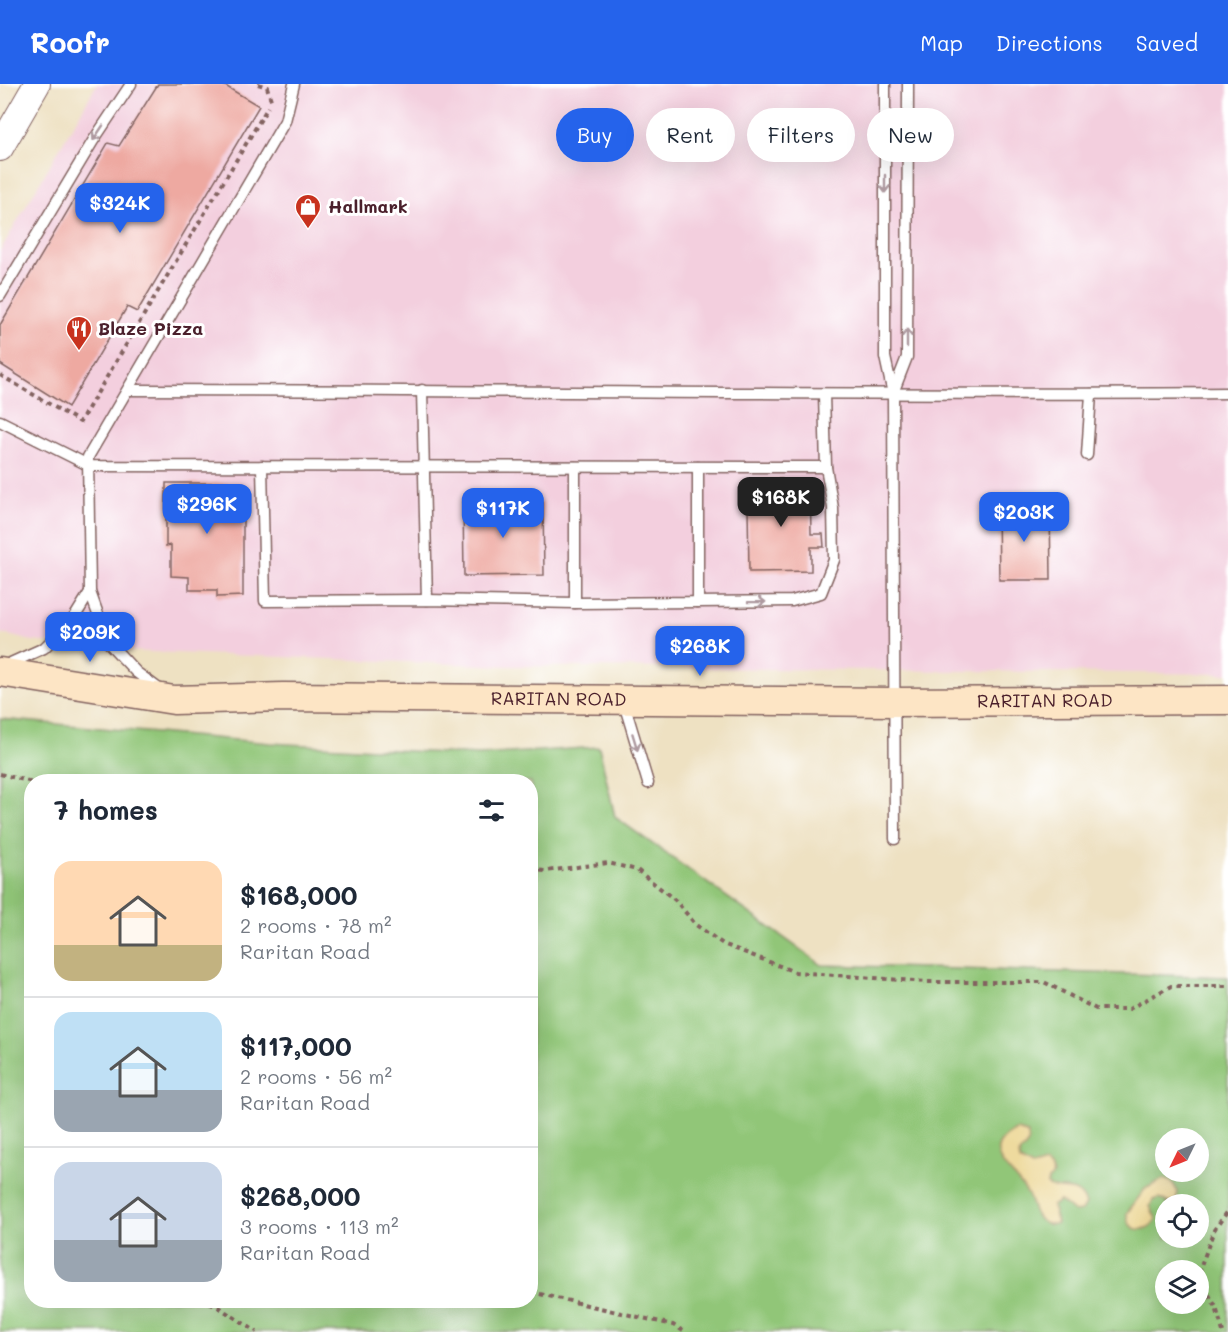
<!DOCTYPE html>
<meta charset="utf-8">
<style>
body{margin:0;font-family:Mali,sans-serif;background:#f2f2f3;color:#1f2937;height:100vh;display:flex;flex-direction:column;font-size:22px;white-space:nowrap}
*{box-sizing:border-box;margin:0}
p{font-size:20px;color:#747a83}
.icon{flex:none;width:33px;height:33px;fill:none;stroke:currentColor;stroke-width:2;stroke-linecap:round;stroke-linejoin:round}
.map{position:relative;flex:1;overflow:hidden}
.details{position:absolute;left:24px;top:690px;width:514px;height:534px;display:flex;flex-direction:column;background:#fff;border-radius:24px;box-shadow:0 6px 24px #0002}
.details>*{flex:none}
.banner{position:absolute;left:556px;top:24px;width:570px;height:54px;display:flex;gap:12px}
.needle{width:39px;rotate:227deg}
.controls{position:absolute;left:1155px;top:1044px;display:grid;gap:12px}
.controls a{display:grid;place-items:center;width:54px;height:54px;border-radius:50%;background:#fff;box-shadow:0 6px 24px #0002;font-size:30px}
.price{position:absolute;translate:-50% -51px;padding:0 14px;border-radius:12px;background:#2563eb;color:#fff;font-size:20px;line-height:39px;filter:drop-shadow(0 2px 3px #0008)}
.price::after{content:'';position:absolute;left:50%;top:36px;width:18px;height:14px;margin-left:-9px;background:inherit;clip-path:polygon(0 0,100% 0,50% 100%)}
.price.active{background:#222;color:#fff}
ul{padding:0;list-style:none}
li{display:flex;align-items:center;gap:18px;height:150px;padding:0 30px}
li+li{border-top:2px solid #e0e1e3}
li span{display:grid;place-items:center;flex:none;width:168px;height:120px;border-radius:18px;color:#555}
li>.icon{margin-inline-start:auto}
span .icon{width:72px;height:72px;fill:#fffc;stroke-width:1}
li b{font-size:26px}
h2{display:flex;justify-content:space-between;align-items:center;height:72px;padding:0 30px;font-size:26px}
.chip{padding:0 21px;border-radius:27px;background:#fff;box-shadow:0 6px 24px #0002;font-size:21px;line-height:54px}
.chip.active{background:#2563eb;color:#fff}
header{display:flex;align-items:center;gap:36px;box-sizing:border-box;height:84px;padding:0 30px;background:#2563eb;color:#fff}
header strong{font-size:28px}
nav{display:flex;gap:33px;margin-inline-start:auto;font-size:21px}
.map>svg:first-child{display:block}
.built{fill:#f3cfde}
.green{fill:#91c678;stroke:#6e7252;stroke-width:1.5;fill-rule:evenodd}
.sand{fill:#eeda9e;stroke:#9c7c64;stroke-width:1.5}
.building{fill:#eea9a1}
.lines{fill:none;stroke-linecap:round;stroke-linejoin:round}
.service-casing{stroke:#836360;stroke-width:13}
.tertiary-casing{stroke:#836360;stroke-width:28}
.secondary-casing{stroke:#836360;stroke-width:31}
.path{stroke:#836360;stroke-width:4;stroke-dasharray:4.5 4.5;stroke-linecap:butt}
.service{stroke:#fff;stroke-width:10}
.tertiary{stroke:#fff;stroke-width:26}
.secondary{stroke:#fde5c5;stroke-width:28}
.oneway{stroke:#ae9aa0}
.labels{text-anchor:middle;stroke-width:6;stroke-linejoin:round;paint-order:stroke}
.poi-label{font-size:18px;font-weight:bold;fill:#4a1f2b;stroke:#fff;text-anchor:start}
.street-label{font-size:18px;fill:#4a1f2b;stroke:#fff}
</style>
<header>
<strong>Roofr</strong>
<nav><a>Map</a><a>Directions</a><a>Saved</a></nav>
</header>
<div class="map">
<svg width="1228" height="1248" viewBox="0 0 1228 1248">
<rect width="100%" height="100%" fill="#fff"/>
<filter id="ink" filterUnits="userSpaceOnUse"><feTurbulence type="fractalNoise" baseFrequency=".0167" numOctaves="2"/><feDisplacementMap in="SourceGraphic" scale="12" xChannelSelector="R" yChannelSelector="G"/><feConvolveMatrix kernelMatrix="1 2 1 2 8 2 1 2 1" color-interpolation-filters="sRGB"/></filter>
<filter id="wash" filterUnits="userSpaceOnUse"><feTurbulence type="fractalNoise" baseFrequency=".008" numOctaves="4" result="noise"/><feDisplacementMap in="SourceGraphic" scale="24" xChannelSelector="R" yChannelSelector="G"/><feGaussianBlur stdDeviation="1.35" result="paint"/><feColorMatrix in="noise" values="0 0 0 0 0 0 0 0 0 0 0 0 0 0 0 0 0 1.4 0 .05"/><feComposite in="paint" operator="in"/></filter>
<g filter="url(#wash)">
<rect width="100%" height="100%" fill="#eee1c2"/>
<!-- built -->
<polygon class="built" points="97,0 1228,0 1228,590 507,582 127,567 32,557 0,549 0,167"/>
<!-- green -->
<path class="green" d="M0,635L270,659L479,671L599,663L615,733L822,881L1228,893V1248H0ZM32,698H531V1216H32ZM1166,1054H1198V1088H1166ZM1166,1120H1198V1154H1166ZM1166,1186H1198V1220H1166Z"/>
<!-- sand -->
<g class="sand">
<path d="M1016,1046L1027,1049C1031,1059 1027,1062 1019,1069L1020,1077L1032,1084L1046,1080L1051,1085L1053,1092L1048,1096L1047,1101C1060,1111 1077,1097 1086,1120L1082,1127L1074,1128L1060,1117L1052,1122L1057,1139C1052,1141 1049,1141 1044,1139C1033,1133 1033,1121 1028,1111C1016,1088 974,1068 1016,1046Z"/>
<path d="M1163,1095L1172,1098L1178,1108L1176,1116L1169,1119L1160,1114L1153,1116L1150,1122L1156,1135C1147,1151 1126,1148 1127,1129L1145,1105Z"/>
</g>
<g id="blocks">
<!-- building -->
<g class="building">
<polygon points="158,0 222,0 259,22 137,228 127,223 68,323 0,280 0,241 108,59 119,62"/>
<polygon points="757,395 782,395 782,401 810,400 811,450 823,450 824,463 811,463 811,487 749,488 748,423 757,423"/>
<polygon points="166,399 243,399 243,512 217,513 217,506 189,506 189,493 171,492 171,461 166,462"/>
<polygon points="543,418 544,491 464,492 463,419"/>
<polygon points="998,422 1050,422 1051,496 999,496"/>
</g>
</g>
</g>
<g filter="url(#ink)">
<use href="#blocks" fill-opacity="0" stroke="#836360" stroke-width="1.5"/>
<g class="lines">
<defs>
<g id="service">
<polyline points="885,0 885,273 893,310 895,755"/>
<polyline points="0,212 93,57 131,0"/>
<path d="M128,306C494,306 861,312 1228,309"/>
<polyline points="422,306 427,516"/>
<polyline points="893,309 907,273 908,0"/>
<polyline points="0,337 90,382 826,383"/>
<polyline points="1087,371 1091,310"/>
<polyline points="262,382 265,517 427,516 575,519"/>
<polyline points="575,383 575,519 698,518 698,383"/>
<polyline points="698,518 792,517 821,509 834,476 833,424 826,383 824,310"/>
<polyline points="4,582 44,564 74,534 90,508"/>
<polyline points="159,605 136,588 108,558 90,508 88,373 285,37 294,0"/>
<polyline points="623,616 648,699"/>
</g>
<polyline id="tertiary" points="0,64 37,0"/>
<g id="secondary">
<path id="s1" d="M0,588L174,616L283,613L894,618L1228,616"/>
</g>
</defs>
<!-- service casing -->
<use href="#service" class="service-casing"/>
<!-- tertiary casing -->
<use href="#tertiary" class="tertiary-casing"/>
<!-- secondary casing -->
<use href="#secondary" class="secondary-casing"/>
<!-- path -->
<g class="path">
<polyline points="258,0 267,3 271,16"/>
<polyline points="0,291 80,338 268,23"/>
<polyline points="0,690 32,698"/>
<polyline points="531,786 546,787 608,779 637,786 675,816 696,841 723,860 795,888 927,898 1044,898 1096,925 1129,925 1171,902 1228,902"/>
<polyline points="531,1208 673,1241 685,1248"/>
<polyline points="201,1216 218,1223 257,1248"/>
<polyline points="1223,1248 1216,1223 1205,1204 1200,1185 1214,1146 1228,1127"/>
</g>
<!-- service -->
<use href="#service" class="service"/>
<!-- tertiary -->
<use href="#tertiary" class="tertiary"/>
<!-- secondary -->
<use href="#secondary" class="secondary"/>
</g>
<!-- one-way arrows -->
<defs><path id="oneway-shaft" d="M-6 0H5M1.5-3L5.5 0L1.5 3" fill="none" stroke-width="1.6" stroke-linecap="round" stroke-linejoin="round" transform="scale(1.5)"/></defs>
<g class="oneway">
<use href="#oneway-shaft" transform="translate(98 49) rotate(124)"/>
<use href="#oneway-shaft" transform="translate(885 100) rotate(90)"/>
<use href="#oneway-shaft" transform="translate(907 254) rotate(-90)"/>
<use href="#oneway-shaft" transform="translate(757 518) rotate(-1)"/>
<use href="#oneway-shaft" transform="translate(635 658) rotate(73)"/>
</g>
</g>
<!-- icons -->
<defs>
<symbol id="shop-pin" viewBox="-11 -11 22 30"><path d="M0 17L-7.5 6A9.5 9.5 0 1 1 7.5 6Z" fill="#c8321e" stroke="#fff"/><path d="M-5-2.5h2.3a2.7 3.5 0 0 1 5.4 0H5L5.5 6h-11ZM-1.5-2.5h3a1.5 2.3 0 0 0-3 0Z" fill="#fff"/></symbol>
<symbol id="restaurant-pin" viewBox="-11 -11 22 30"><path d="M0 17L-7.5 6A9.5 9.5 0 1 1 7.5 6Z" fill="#c8321e" stroke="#fff"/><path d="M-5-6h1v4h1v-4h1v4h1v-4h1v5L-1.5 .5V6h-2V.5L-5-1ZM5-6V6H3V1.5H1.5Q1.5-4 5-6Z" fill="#fff"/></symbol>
</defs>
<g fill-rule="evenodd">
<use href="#shop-pin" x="293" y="108" width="30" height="40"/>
<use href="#restaurant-pin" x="64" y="230" width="30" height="40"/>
</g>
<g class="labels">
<!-- poi labels -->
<g class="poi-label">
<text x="328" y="129">Hallmark</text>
<text x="98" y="251">Blaze Pizza</text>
</g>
<!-- street labels -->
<g class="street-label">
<text dy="6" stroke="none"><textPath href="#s1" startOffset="561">RARITAN ROAD</textPath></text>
<text dy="6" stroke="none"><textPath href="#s1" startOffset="1047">RARITAN ROAD</textPath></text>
</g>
</g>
</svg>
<div class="controls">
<a><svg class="needle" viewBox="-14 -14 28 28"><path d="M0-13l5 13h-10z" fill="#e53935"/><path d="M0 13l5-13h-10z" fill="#747a83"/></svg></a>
<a><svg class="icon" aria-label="locate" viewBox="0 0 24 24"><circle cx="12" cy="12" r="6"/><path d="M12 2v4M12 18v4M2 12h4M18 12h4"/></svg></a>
<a><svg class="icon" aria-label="layers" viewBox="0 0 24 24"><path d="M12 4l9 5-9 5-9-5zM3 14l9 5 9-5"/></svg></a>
</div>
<b class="price" style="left:120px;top:150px">$324K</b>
<b class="price active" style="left:781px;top:444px">$168K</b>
<b class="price" style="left:207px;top:451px">$296K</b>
<b class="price" style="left:503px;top:455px">$117K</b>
<b class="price" style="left:1024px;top:459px">$203K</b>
<b class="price" style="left:90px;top:579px">$209K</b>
<b class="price" style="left:700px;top:593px">$268K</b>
<div class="banner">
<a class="chip active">Buy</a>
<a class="chip">Rent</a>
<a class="chip">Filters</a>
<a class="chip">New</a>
</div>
<section class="details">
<h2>7 homes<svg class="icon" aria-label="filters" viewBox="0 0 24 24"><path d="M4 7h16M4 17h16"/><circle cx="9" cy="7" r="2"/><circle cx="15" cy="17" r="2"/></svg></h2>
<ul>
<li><span style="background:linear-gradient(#ffd9b3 70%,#c2b280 0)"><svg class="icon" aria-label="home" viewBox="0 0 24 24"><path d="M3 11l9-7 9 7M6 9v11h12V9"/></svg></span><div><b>$168,000</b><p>2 rooms · 78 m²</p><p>Raritan Road</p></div></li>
<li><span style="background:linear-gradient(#bfe0f5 65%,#9aa5b1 0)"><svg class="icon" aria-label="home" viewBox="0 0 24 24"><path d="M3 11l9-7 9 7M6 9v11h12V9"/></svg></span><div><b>$117,000</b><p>2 rooms · 56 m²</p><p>Raritan Road</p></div></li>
<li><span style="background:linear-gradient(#c9d6e8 65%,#9aa5b1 0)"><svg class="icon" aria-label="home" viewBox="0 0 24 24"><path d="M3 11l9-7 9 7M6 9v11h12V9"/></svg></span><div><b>$268,000</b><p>3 rooms · 113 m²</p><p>Raritan Road</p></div></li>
</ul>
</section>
</div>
